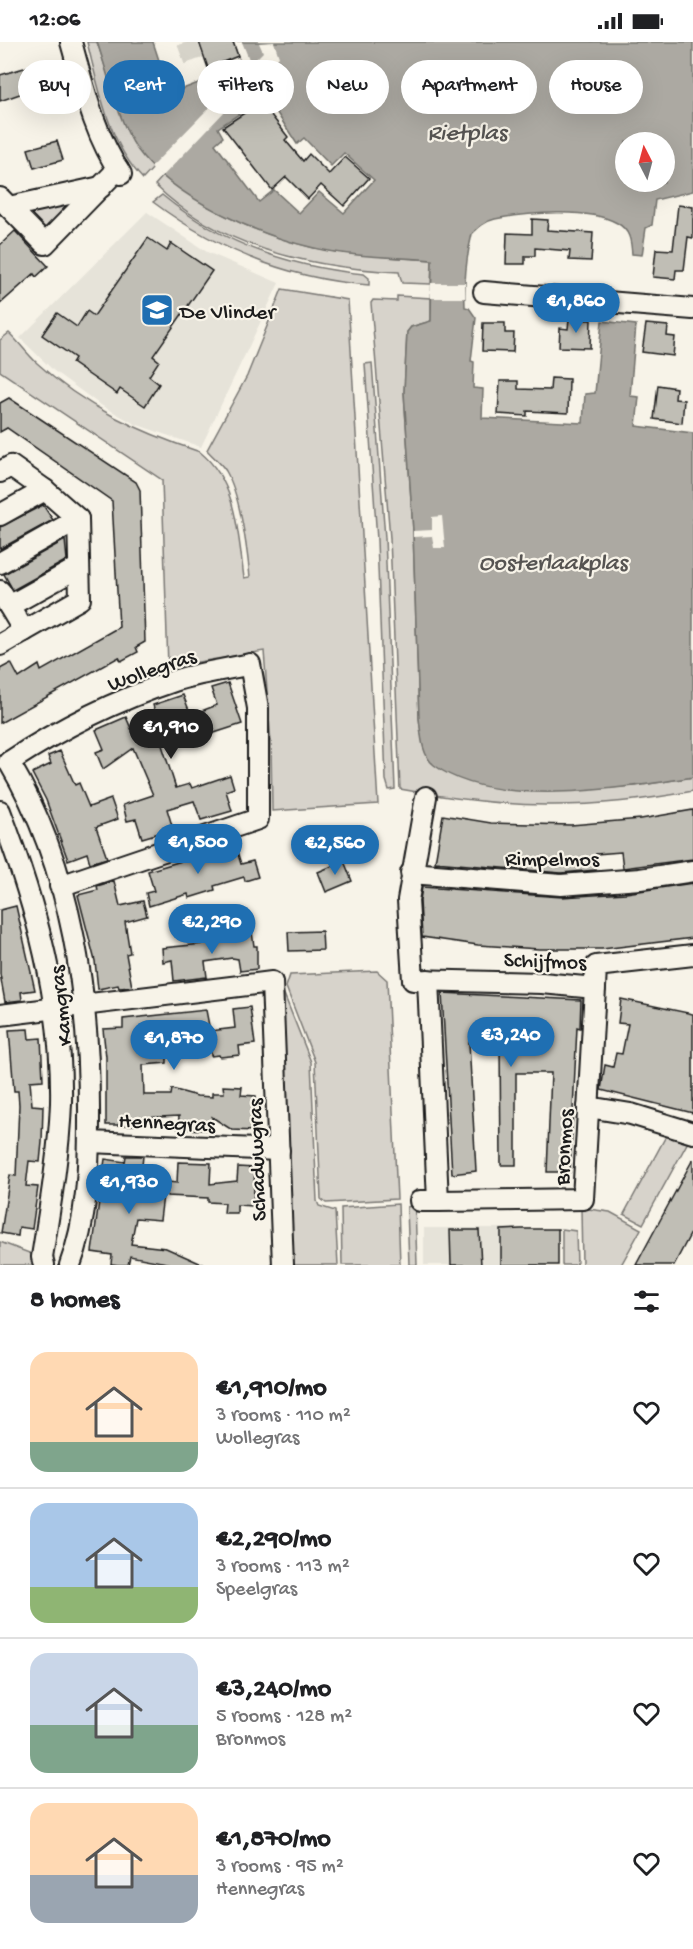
<!DOCTYPE html>
<meta charset="utf-8">
<style>
body{margin:0;font-family:"Gochi Hand",sans-serif;background:#f6f6f6;color:#202124;height:100vh;display:flex;flex-direction:column;font-size:22px;white-space:nowrap}
*{box-sizing:border-box;margin:0}
p{font-size:20px;color:#757577}
.icon{flex:none;width:33px;height:33px;fill:none;stroke:currentColor;stroke-width:2;stroke-linecap:round;stroke-linejoin:round}
.map{position:relative;height:1223px;overflow:hidden}
.sheet{display:flex;flex-direction:column;background:#fff;flex:1}
.sheet>*{flex:none}
.guide{position:absolute;left:18px;top:18px;width:657px;height:54px;display:flex;gap:12px}
.needle{width:39px;rotate:354deg}
.fabs{position:absolute;left:615px;top:90px;display:grid;gap:12px}
.fabs a{display:grid;place-items:center;width:60px;height:60px;border-radius:50%;background:#fff;box-shadow:0 6px 24px #0002;font-size:30px}
.price{position:absolute;translate:-50% -51px;padding:0 14px;border-radius:21px;background:#1f6fb2;color:#fff;font-size:20px;line-height:39px;filter:drop-shadow(0 2px 3px #0008)}
.price::after{content:'';position:absolute;left:50%;top:36px;width:18px;height:14px;margin-left:-9px;background:inherit;clip-path:polygon(0 0,100% 0,50% 100%)}
.price.active{background:#222;color:#fff}
ul{padding:0;list-style:none}
li{display:flex;align-items:center;gap:18px;height:150px;padding:0 30px}
li+li{border-top:2px solid #e0e0e0}
li span{display:grid;place-items:center;flex:none;width:168px;height:120px;border-radius:18px;color:#555}
li>.icon{margin-inline-start:auto}
span .icon{width:72px;height:72px;fill:#fffc;stroke-width:1}
li b{font-size:26px}
h2{display:flex;justify-content:space-between;align-items:center;height:72px;padding:0 30px;font-size:26px}
.tag{padding:0 21px;border-radius:27px;background:#fff;box-shadow:0 6px 24px #0002;font-size:21px;line-height:54px}
.tag.active{background:#1f6fb2;color:#fff}
.status{display:flex;justify-content:space-between;align-items:center;height:42px;padding:0 30px;background:#fff;direction:ltr}
.status svg{height:16px;fill:currentColor}
.map>svg:first-child{display:block}
.built{fill:#e6e3d9}
.green{fill:#d7d3cb;stroke:#7a7874;stroke-width:1.5}
.water{fill:#aca9a2;stroke:#72716c;stroke-width:1.5;fill-rule:evenodd}
.pier{fill:#f7f3e8}
.building{fill:#c0beb5;stroke:#1c1c1c;stroke-width:1.5}
.lines{fill:none;stroke-linecap:round;stroke-linejoin:round}
.minor-tunnel{stroke:#d6d3c9;stroke-width:20;stroke-dasharray:20 10;stroke-linecap:butt}
.minor-casing{stroke:#1c1c1c;stroke-width:24}
.minor{stroke:#f7f3e8;stroke-width:20}
.labels{text-anchor:middle;stroke-width:4.5;stroke-linejoin:round;paint-order:stroke}
.poi-label{font-size:22px;fill:#1c1c1c;stroke:#f7f3e8;text-anchor:start}
.street-label{font-size:22px;fill:#1c1c1c;stroke:#f7f3e8}
.water-label{font-size:24px;font-style:italic;fill:#565452;stroke:#f7f3e8}
</style>
<div class="status"><b>12:06</b><svg viewBox="0 0 49 12"><path d="M0 12V9h3v3zM5 12V6h3v6zM10 12V3h3v9zM15 12V0h3v12zM26 1h20v11H26zM47 4h2v5h-2z"/></svg></div>
<div class="map">
<svg width="693" height="1223" viewBox="0 0 693 1223">
<rect width="100%" height="100%" fill="#f7f3e8"/>
<filter id="ink" filterUnits="userSpaceOnUse"><feTurbulence type="fractalNoise" baseFrequency=".0167" numOctaves="2"/><feDisplacementMap in="SourceGraphic" scale="12" xChannelSelector="R" yChannelSelector="G"/><feConvolveMatrix kernelMatrix="1 2 1 2 8 2 1 2 1" color-interpolation-filters="sRGB"/></filter>
<g filter="url(#ink)">
<!-- built -->
<g class="built">
<polygon points="147,170 207,210 279,241 201,405 135,382 99,362 54,329 20,296"/>
<rect x="424" y="1186" width="101" height="37"/>
</g>
<!-- green -->
<g class="green">
<path d="M87,0H97L121,72L154,125L143,137C108,100 99,47 87,0Z"/>
<path d="M164,133C208,171 273,200 331,209C364,214 398,216 432,218L431,242L402,241L399,230C312,226 219,206 155,143Z"/>
<path d="M162,153C220,201 290,225 364,232L369,236V243C288,237 217,208 153,160Z"/>
<polygon points="78,159 45,193 23,171"/>
<path d="M282,247L348,258L378,762L272,769L271,701L264,609L168,625L162,438L0,329V298L9,291C19,300 27,312 37,321C84,365 140,390 200,410C237,440 238,492 244,536L250,535C247,506 241,455 226,429C221,421 213,415 207,408L247,334Z"/>
<path d="M397,254L431,256V279L411,285L407,290L404,350L413,489L419,676C422,696 422,717 442,727L562,749L636,744L693,735V749C588,769 505,767 400,747L390,496L371,261L373,258L397,259Z"/>
<polygon points="372,321 385,496 395,747 389,748 386,738 377,498 365,322"/>
<polygon points="377,929 387,938 397,1157 326,1161 321,1157 315,1020 286,945 290,933"/>
<polygon points="282,947 311,1020 317,1159 319,1164 335,1169 338,1223 288,1223"/>
<polygon points="658,1089 690,1096 643,1182 624,1172 666,1094"/>
<polygon points="398,1162 400,1223 342,1223 341,1166"/>
<polygon points="415,1163 417,1223 409,1223 407,1165"/>
<polygon points="581,1166 610,1170 641,1187 621,1223 582,1223"/>
<polygon points="562,1187 576,1189 577,1223 562,1223"/>
<polygon points="0,1200 32,1212 35,1223 0,1223"/>
</g>
<!-- water -->
<path class="water" d="M97,0H153L170,52L242,24L234,0H693V149L655,158L652,183L646,186L642,213L632,212C631,199 630,188 617,181C589,165 526,171 495,177C485,179 478,186 472,192C466,216 464,240 465,265L469,266L476,276L471,319L474,320L473,346L483,347L482,376L583,381L585,352L595,351L602,279L636,283L630,354L639,355L636,384L693,391V735C624,746 493,768 434,723C421,713 421,691 419,676L413,489L404,350L407,290L411,285L431,279L432,218C393,215 352,215 314,206C258,193 171,155 137,107C117,77 109,34 97,0ZM266,54L297,102L304,96L331,124L344,111L374,138L344,171L319,150L299,171L274,148L259,160L215,102L223,95L218,86ZM626,100H664V140H626Z"/>
<!-- pier -->
<g class="pier">
<polygon points="234,0 242,0 251,22 263,10 259,1 274,0 279,15 257,36 266,54 258,60 249,44 162,135 152,127 152,124 244,30"/>
<rect x="431" y="241" width="34" height="15"/>
<polygon points="442,474 445,506 434,506 432,494 413,495 413,489 432,488 432,475"/>
</g>
<!-- building -->
<g class="building">
<polygon points="199,0 233,0 238,14 208,26"/>
<polygon points="31,24 37,46 0,59 0,33"/>
<polygon points="261,60 288,95 285,98 303,119 309,112 329,132 345,115 369,136 344,164 321,143 308,157 286,135 272,148 223,85"/>
<polygon points="57,99 63,118 34,126 28,107"/>
<polygon points="678,163 693,165 693,196 688,195 684,228 676,228 675,237 653,235 656,207 673,208"/>
<polygon points="532,177 548,178 547,188 593,191 591,219 569,218 570,209 535,206 535,214 525,214 525,222 506,222 507,191 532,192"/>
<polygon points="15,189 48,224 36,235 34,232 0,262 0,203"/>
<polygon points="148,196 167,209 171,201 212,229 153,314 159,319 149,334 159,342 145,364 120,347 117,352 72,321 75,316 42,293 57,271 77,285 87,269 94,274"/>
<polygon points="569,277 591,278 590,306 559,305 560,286 568,287"/>
<polygon points="483,281 505,281 505,291 514,291 513,310 482,309"/>
<polygon points="646,282 668,284 667,294 675,295 673,314 642,310"/>
<polygon points="551,336 569,337 568,371 527,369 527,374 498,372 500,339 518,339 518,347 550,348"/>
<polygon points="658,343 676,346 675,357 684,358 682,381 654,377"/>
<polygon points="9,356 136,440 140,448 145,600 136,605 138,610 121,619 119,615 0,681 0,627 11,621 19,636 39,623 41,629 119,585 112,459 7,386 0,390 0,361"/>
<polygon points="43,463 53,478 0,507 0,485"/>
<polygon points="65,498 67,518 13,548 4,532"/>
<polygon points="228,641 242,682 202,695 200,687 195,689 194,685 165,695 166,699 161,700 176,746 190,742 192,746 230,733 234,746 226,749 232,769 201,778 194,759 167,767 173,787 142,796 136,777 127,779 123,763 153,753 133,706 103,727 96,710 104,707 96,688 126,675 133,691 159,683 153,663 183,653 191,673 217,663 211,646"/>
<polygon points="60,709 75,743 79,741 89,765 111,757 118,777 96,785 107,816 90,821 87,811 68,818 46,758 32,731 51,722 48,714"/>
<polygon points="693,768 693,817 623,826 621,810 596,812 596,828 561,831 435,820 443,773 491,781 571,783 641,777"/>
<polygon points="235,803 241,822 253,819 258,835 245,839 244,835 214,844 215,848 189,856 188,852 149,864 146,851 154,849 148,829"/>
<polygon points="344,819 352,839 326,850 318,830"/>
<polygon points="114,839 120,864 143,859 147,874 125,880 130,911 126,912 132,945 119,946 118,943 98,947 95,919 78,853 98,848 97,844"/>
<polygon points="693,841 693,896 602,907 539,907 478,903 422,895 420,859 422,845 562,855 626,851"/>
<polygon points="16,864 35,948 21,950 22,958 5,960 0,932 0,868"/>
<polygon points="236,888 237,892 252,890 254,904 257,904 257,927 240,929 238,917 232,916 205,920 207,935 174,939 172,918 163,920 162,906 202,902 202,898 220,895 219,890"/>
<polygon points="322,889 323,908 289,909 288,890"/>
<polygon points="442,951 581,958 580,986 577,985 570,1130 547,1130 551,1031 516,1031 516,1123 501,1123 500,1002 469,1000 476,1129 452,1132"/>
<polygon points="621,957 693,972 693,1071 601,1048 605,1023 613,1025 616,1011 622,1012 628,982 618,981"/>
<polygon points="250,965 255,1002 239,1004 240,1013 220,1015 219,1013 211,1014 210,1002 180,1006 180,1010 167,1012 167,1021 143,1023 144,1053 171,1053 172,1047 197,1054 212,1055 212,1051 224,1051 223,1044 242,1045 241,1053 256,1054 255,1089 232,1088 212,1075 212,1088 178,1087 179,1074 140,1076 140,1083 106,1083 106,1015 103,987 123,986 123,977 206,968 210,989 235,986 233,967"/>
<polygon points="28,987 29,997 41,996 43,1038 30,1039 32,1063 43,1064 42,1100 40,1120 29,1119 26,1144 38,1145 32,1187 19,1185 18,1194 1,1191 10,1133 16,1134 19,1063 18,1049 14,1049 9,988"/>
<polygon points="126,1114 143,1114 140,1142 164,1145 160,1178 136,1176 131,1202 166,1206 204,1223 177,1223 130,1214 128,1223 119,1223 111,1222 112,1213 92,1210 105,1117 125,1120"/>
<polygon points="693,1117 693,1187 674,1223 636,1223"/>
<polygon points="178,1120 211,1121 210,1142 237,1139 238,1125 255,1126 253,1164 237,1163 237,1171 224,1171 225,1161 208,1160 208,1156 167,1154 168,1140 177,1141"/>
<polygon points="521,1187 558,1187 558,1223 501,1223 501,1188"/>
<polygon points="450,1188 479,1188 481,1223 451,1223"/>
</g>
<g class="lines">
<!-- minor-tunnel -->
<polyline class="minor-tunnel" points="187,0 195,22"/>
<defs>
<g id="minor">
<path d="M71,0C84,46 94,92 121,132"/>
<polyline points="0,156 45,202 118,127"/>
<polyline points="9,165 101,145"/>
<polyline points="484,250 693,267"/>
<polyline points="0,430 11,424 45,448 78,477 80,557 24,589 0,549"/>
<polyline points="0,473 45,448"/>
<polyline points="0,521 78,477"/>
<polyline points="9,564 79,525"/>
<polyline points="0,603 24,589"/>
<path d="M9,720C59,687 117,658 174,639C198,631 225,628 250,622L258,666V777L60,844"/>
<path d="M9,720C73,828 90,956 89,1079C89,1126 87,1179 70,1223"/>
<polyline points="426,755 408,858 413,938 542,941 595,946 596,924 693,913"/>
<path d="M0,769C36,863 63,960 61,1061C59,1112 50,1165 42,1215L44,1223"/>
<polyline points="411,831 561,843 640,837 693,829"/>
<polyline points="0,973 272,940 283,1223"/>
<polyline points="588,1065 631,1072 693,1091"/>
<polyline points="89,1100 279,1108"/>
<polyline points="420,1159 438,1159 428,938"/>
<polyline points="438,1159 583,1157 595,946"/>
</g>
</defs>
<!-- minor casing -->
<use href="#minor" class="minor-casing"/>
<!-- minor -->
<use href="#minor" class="minor"/>
</g>
</g>
<!-- icons -->
<defs>
<symbol id="school-square" viewBox="-11 -11 22 22"><rect x="-9" y="-9" width="18" height="18" rx="4" fill="#1f6fb2" stroke="#f7f3e8"/><path d="M0-5L7-2L0 1L-7-2ZM-4 1L0 2.5L4 1V4Q0 6-4 4Z" fill="#fff"/></symbol>
</defs>
<g fill-rule="evenodd">
<use href="#school-square" x="138" y="249" width="38" height="38"/>
</g>
<g class="labels">
<!-- poi labels -->
<g class="poi-label">
<text x="180" y="276">De Vlinder</text>
</g>
<!-- street labels -->
<g class="street-label">
<text transform="translate(151 626) rotate(-19)" y="8">Wollegras</text>
<text x="552" y="823">Rimpelmos</text>
<text transform="translate(545 917) rotate(2)" y="8">Schijfmos</text>
<text transform="translate(59 964) rotate(-96)" y="8">Kamgras</text>
<text transform="translate(167 1079) rotate(3)" y="8">Hennegras</text>
<text transform="translate(562 1105) rotate(-87)" y="8">Bronmos</text>
<text transform="translate(255 1118) rotate(-92)" y="8">Schaduwgras</text>
</g>
<!-- water labels -->
<g class="water-label">
<text x="467" y="97">Rietplas</text>
<text x="553" y="527">Oosterlaakplas</text>
</g>
</g>
</svg>
<div class="fabs">
<a><svg class="needle" viewBox="-14 -14 28 28"><path d="M0-13l5 13h-10z" fill="#e53935"/><path d="M0 13l5-13h-10z" fill="#757577"/></svg></a>
</div>
<b class="price" style="left:576px;top:292px">€1,860</b>
<b class="price active" style="left:171px;top:718px">€1,910</b>
<b class="price" style="left:198px;top:833px">€1,500</b>
<b class="price" style="left:335px;top:834px">€2,560</b>
<b class="price" style="left:212px;top:913px">€2,290</b>
<b class="price" style="left:511px;top:1026px">€3,240</b>
<b class="price" style="left:174px;top:1029px">€1,870</b>
<b class="price" style="left:129px;top:1173px">€1,930</b>
<div class="guide">
<a class="tag">Buy</a>
<a class="tag active">Rent</a>
<a class="tag">Filters</a>
<a class="tag">New</a>
<a class="tag">Apartment</a>
<a class="tag">House</a>
</div>
</div>
<section class="sheet">
<h2>8 homes<svg class="icon" aria-label="filters" viewBox="0 0 24 24"><path d="M4 7h16M4 17h16"/><circle cx="9" cy="7" r="2"/><circle cx="15" cy="17" r="2"/></svg></h2>
<ul>
<li><span style="background:linear-gradient(#ffd9b3 75%,#7fa58c 0)"><svg class="icon" aria-label="home" viewBox="0 0 24 24"><path d="M3 11l9-7 9 7M6 9v11h12V9"/></svg></span><div><b>€1,910/mo</b><p>3 rooms · 110 m²</p><p>Wollegras</p></div><svg class="icon" aria-label="heart" viewBox="0 0 24 24"><path d="M12 20l-8-8c-3-5 5-10 8-4 3-6 11-1 8 4z"/></svg></li>
<li><span style="background:linear-gradient(#a9c7e8 70%,#8fb573 0)"><svg class="icon" aria-label="home" viewBox="0 0 24 24"><path d="M3 11l9-7 9 7M6 9v11h12V9"/></svg></span><div><b>€2,290/mo</b><p>3 rooms · 113 m²</p><p>Speelgras</p></div><svg class="icon" aria-label="heart" viewBox="0 0 24 24"><path d="M12 20l-8-8c-3-5 5-10 8-4 3-6 11-1 8 4z"/></svg></li>
<li><span style="background:linear-gradient(#c9d6e8 60%,#7fa58c 0)"><svg class="icon" aria-label="home" viewBox="0 0 24 24"><path d="M3 11l9-7 9 7M6 9v11h12V9"/></svg></span><div><b>€3,240/mo</b><p>5 rooms · 128 m²</p><p>Bronmos</p></div><svg class="icon" aria-label="heart" viewBox="0 0 24 24"><path d="M12 20l-8-8c-3-5 5-10 8-4 3-6 11-1 8 4z"/></svg></li>
<li><span style="background:linear-gradient(#ffd9b3 60%,#9aa5b1 0)"><svg class="icon" aria-label="home" viewBox="0 0 24 24"><path d="M3 11l9-7 9 7M6 9v11h12V9"/></svg></span><div><b>€1,870/mo</b><p>3 rooms · 95 m²</p><p>Hennegras</p></div><svg class="icon" aria-label="heart" viewBox="0 0 24 24"><path d="M12 20l-8-8c-3-5 5-10 8-4 3-6 11-1 8 4z"/></svg></li>
</ul>
</section>
